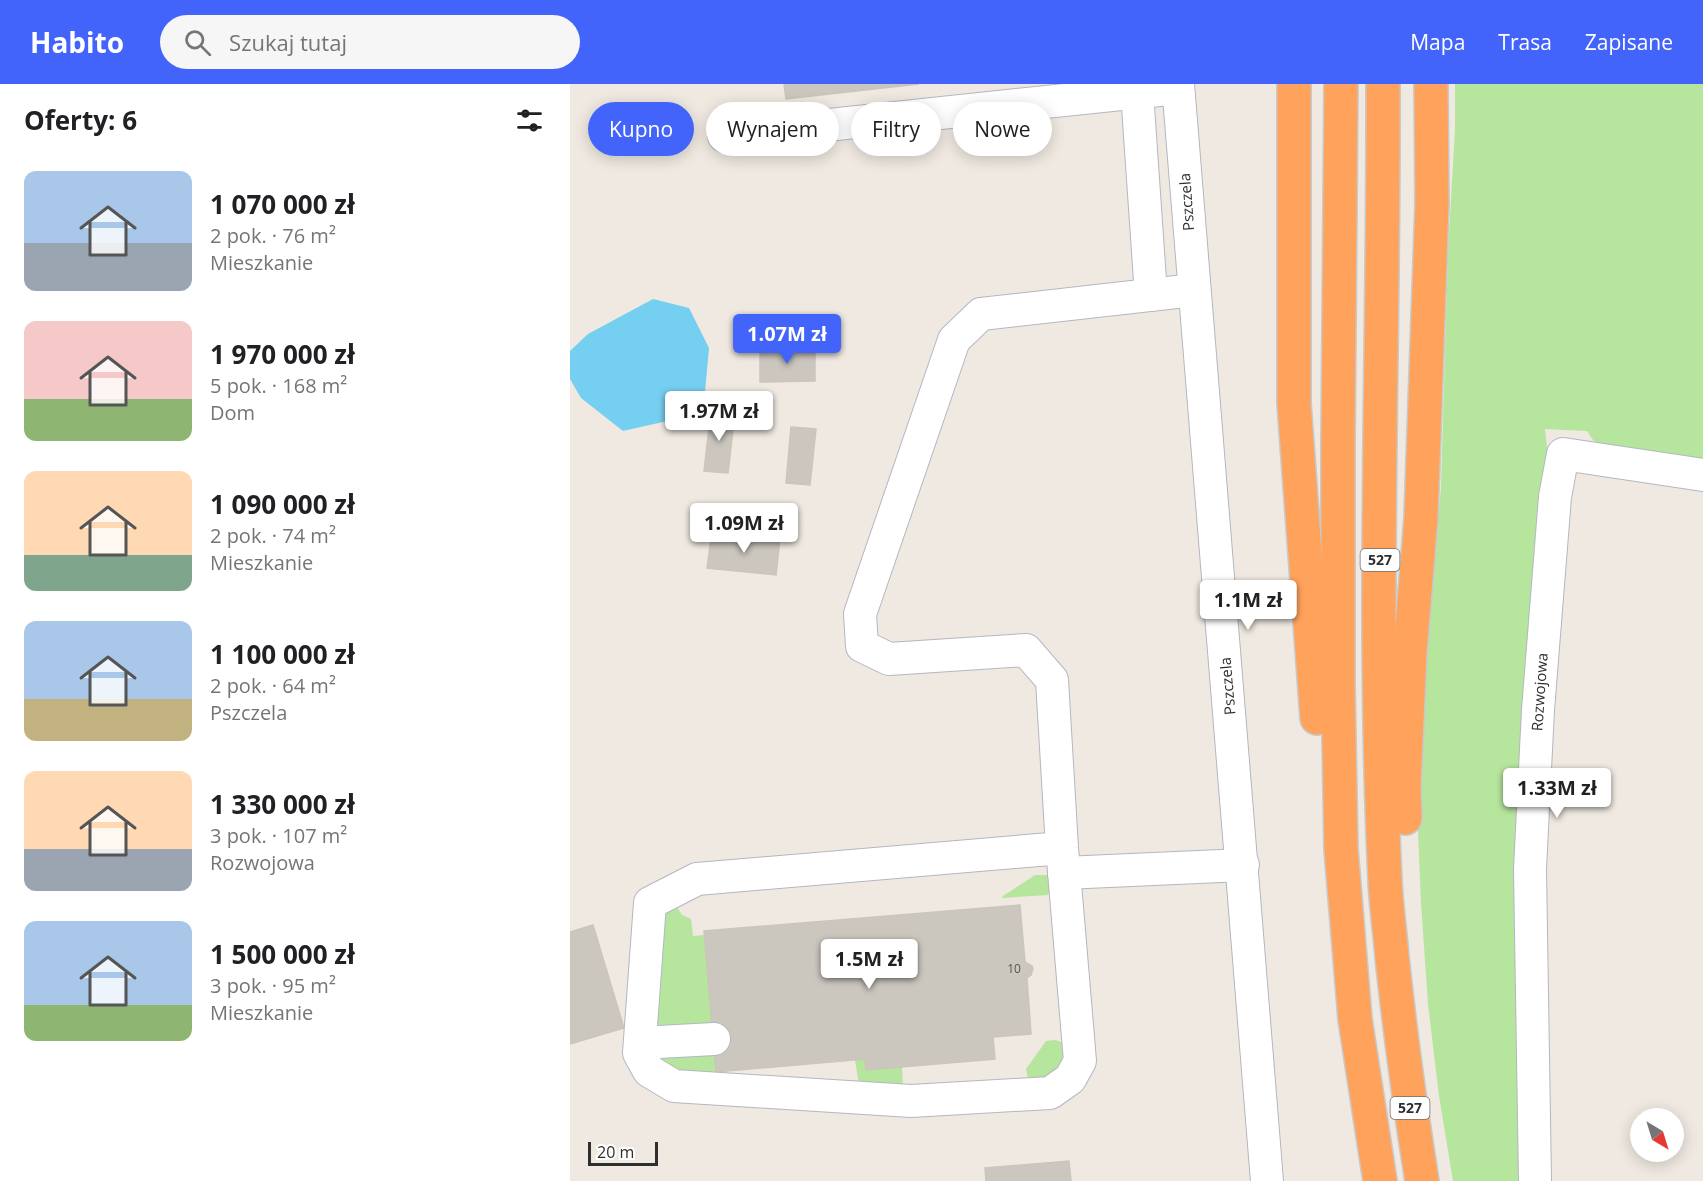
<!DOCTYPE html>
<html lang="pl">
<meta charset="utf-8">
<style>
body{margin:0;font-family:"Open Sans",sans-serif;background:#f6f6f6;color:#202124;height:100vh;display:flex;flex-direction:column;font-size:22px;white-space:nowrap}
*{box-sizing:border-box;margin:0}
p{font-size:20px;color:#757577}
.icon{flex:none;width:33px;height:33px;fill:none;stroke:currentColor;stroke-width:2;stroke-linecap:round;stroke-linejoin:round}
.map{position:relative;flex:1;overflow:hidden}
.side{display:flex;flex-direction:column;background:#fff;width:570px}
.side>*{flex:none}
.guide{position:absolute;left:18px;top:18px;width:570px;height:54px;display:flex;gap:12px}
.needle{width:39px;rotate:142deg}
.controls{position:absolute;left:1060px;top:1024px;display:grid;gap:12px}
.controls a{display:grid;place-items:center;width:54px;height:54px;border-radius:50%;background:#fff;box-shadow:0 3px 15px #0003;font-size:30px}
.scale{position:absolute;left:18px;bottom:15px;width:70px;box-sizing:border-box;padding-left:6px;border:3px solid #2e2e2e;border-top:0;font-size:16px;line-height:21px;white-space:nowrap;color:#2e2e2e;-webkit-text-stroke:4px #fff;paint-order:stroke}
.price{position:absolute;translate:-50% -51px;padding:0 14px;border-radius:6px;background:#fff;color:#222;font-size:20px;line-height:39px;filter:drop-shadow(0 2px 3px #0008)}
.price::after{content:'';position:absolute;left:50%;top:36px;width:18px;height:14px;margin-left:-9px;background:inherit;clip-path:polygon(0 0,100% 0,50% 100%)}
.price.active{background:#4264fb;color:#fff}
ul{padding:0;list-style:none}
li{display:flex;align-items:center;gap:18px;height:150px;padding:0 24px}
li span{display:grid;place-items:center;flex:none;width:168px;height:120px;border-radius:12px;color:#555}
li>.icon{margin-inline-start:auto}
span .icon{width:72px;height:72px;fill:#fffc;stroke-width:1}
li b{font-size:26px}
h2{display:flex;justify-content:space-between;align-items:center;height:72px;padding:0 24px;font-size:26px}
.chip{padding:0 21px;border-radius:27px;background:#fff;box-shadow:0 3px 15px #0003;font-size:21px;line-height:54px}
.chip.active{background:#4264fb;color:#fff}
header{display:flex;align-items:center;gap:36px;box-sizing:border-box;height:84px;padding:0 30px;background:#4264fb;color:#fff}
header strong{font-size:28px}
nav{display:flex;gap:33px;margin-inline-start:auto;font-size:21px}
.search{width:420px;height:54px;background:#f6f6f6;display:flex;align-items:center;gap:15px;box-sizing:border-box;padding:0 21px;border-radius:33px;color:#757577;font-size:22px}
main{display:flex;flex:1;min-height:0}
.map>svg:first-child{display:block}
.green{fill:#b6e59e}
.water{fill:#75cff0}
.building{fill:#cbc7bf;stroke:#cbc5ba;stroke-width:1.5}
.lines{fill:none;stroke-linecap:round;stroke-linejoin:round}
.minor-casing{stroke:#b4b7c1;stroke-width:34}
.highway-casing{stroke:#c9c9c9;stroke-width:36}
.minor{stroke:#fff;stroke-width:32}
.highway{stroke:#ffa35c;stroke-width:33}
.labels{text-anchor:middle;stroke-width:5;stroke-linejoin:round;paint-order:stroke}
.number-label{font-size:12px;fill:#555452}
.shield{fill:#fff;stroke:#6d6d6d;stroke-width:1.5}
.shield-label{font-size:14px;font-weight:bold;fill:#2e2e2e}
.street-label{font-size:15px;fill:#2e2e2e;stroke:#fff}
</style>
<header>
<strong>Habito</strong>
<div class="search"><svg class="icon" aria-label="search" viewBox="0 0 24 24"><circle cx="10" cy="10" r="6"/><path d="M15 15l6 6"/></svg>Szukaj tutaj</div>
<nav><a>Mapa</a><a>Trasa</a><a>Zapisane</a></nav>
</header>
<main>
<section class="side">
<h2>Oferty: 6<svg class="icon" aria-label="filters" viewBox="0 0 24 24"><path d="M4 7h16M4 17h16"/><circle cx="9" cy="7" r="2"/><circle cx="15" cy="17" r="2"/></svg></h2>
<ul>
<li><span style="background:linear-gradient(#a9c7e8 60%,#9aa5b1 0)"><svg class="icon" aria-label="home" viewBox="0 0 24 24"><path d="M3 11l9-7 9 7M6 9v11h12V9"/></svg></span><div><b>1 070 000 zł</b><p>2 pok. · 76 m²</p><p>Mieszkanie</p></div></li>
<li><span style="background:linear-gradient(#f6c9c9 65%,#8fb573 0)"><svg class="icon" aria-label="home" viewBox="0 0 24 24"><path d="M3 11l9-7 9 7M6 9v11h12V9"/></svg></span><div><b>1 970 000 zł</b><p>5 pok. · 168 m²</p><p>Dom</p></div></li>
<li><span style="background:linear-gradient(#ffd9b3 70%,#7fa58c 0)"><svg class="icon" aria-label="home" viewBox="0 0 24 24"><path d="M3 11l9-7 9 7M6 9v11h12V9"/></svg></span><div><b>1 090 000 zł</b><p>2 pok. · 74 m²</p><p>Mieszkanie</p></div></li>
<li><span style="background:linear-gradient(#a9c7e8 65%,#c2b280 0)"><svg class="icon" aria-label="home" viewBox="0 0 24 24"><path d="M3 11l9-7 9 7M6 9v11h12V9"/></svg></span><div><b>1 100 000 zł</b><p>2 pok. · 64 m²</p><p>Pszczela</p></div></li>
<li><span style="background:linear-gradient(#ffd9b3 65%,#9aa5b1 0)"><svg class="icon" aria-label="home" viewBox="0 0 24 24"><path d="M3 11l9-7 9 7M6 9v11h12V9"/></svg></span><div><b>1 330 000 zł</b><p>3 pok. · 107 m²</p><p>Rozwojowa</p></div></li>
<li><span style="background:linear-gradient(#a9c7e8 70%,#8fb573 0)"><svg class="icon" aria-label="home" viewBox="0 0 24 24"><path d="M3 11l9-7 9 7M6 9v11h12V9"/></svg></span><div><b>1 500 000 zł</b><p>3 pok. · 95 m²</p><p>Mieszkanie</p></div></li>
</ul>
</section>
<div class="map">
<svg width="1133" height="1097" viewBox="0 0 1133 1097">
<rect width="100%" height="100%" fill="#efe9e1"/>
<!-- green -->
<g class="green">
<polygon points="885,0 1133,0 1133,377 1032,362 1023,356 1017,347 975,345 978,372 958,1097 883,1097 869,1012 858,920 851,819 848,747 848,664 871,403 878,168 885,45"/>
<polygon points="465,791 479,791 482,806 478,811 432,814 433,812"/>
<polygon points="98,823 107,823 112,831 121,835 123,852 135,851 143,943 94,947 84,940 91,833"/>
<path d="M485,956C498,958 495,969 494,979L469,998L459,1000L456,985L476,957Z"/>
<path d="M144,964L146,988L143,997L98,990C92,981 90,977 97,968Z"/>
<polygon points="295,975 332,983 333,1006 290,1007 285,976"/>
</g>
<!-- water -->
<polygon class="water" points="83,215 119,224 139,264 135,308 115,333 53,347 11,314 0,295 0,267 18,250"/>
<!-- building -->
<g class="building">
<polygon points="214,0 349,0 216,15"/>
<polygon points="190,264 245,264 245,297 190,298"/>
<polygon points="141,326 165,329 158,389 134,387"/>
<polygon points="221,343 246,345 240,401 216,399"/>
<polygon points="142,448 210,455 206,491 137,484"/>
<polygon points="450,821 455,878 462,882 463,885 461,891 457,894 461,950 423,953 425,975 296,986 295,975 146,988 134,847"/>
<polygon points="23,841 54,944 0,960 0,848"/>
<polygon points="499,1077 501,1097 416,1097 415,1084"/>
</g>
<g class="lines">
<defs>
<g id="minor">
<polyline points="608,0 697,1097"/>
<polyline points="567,8 581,211"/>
<polyline points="154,52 608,4"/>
<polyline points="492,764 127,795 80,819 69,969 79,987 104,1002 341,1017 480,1009 500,995 510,977 492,764 482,596 456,566 319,575 292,562 290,530 384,256 411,230 624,206"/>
<polyline points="494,789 673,781"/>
<polyline points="70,959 144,955"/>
<polyline points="965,1097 960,785 968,626 985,413 993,370 1133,391"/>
</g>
<g id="highway">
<polyline points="724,0 724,319 747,634"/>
<polyline points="771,0 768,360 768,599 771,765 785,935 810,1097"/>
<path d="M813,0C814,265 802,531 815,796C816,821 820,847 822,873C830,948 840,1022 852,1097"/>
<polyline points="835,734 834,704 840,568 851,434 862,119 861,0"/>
</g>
</defs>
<!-- minor casing -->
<use href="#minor" class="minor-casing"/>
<!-- highway casing -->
<use href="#highway" class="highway-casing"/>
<!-- minor -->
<use href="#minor" class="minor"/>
<!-- highway -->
<use href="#highway" class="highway"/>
</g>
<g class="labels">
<!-- number labels -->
<g class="number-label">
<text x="444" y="889">10</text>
</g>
<!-- shield labels -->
<g class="shield">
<rect x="790.5" y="465" width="39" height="22" rx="4.5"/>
<rect x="820.5" y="1013" width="39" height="22" rx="4.5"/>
</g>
<g class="shield-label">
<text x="810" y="481">527</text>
<text x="840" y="1029">527</text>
</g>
<!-- street labels -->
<g class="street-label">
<text transform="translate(617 118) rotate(-94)" y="5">Pszczela</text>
<text transform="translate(658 602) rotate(-95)" y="5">Pszczela</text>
<text transform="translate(970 608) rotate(-86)" y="5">Rozwojowa</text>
</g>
</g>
</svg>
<div class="controls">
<a><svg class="needle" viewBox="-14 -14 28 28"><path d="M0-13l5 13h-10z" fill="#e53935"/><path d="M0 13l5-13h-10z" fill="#757577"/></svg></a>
</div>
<div class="scale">20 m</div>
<b class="price active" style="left:217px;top:281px">1.07M zł</b>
<b class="price" style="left:149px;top:358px">1.97M zł</b>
<b class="price" style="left:174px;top:470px">1.09M zł</b>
<b class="price" style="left:678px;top:547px">1.1M zł</b>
<b class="price" style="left:987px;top:735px">1.33M zł</b>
<b class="price" style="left:299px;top:906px">1.5M zł</b>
<div class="guide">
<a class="chip active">Kupno</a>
<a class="chip">Wynajem</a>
<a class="chip">Filtry</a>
<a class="chip">Nowe</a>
</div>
</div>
</main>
